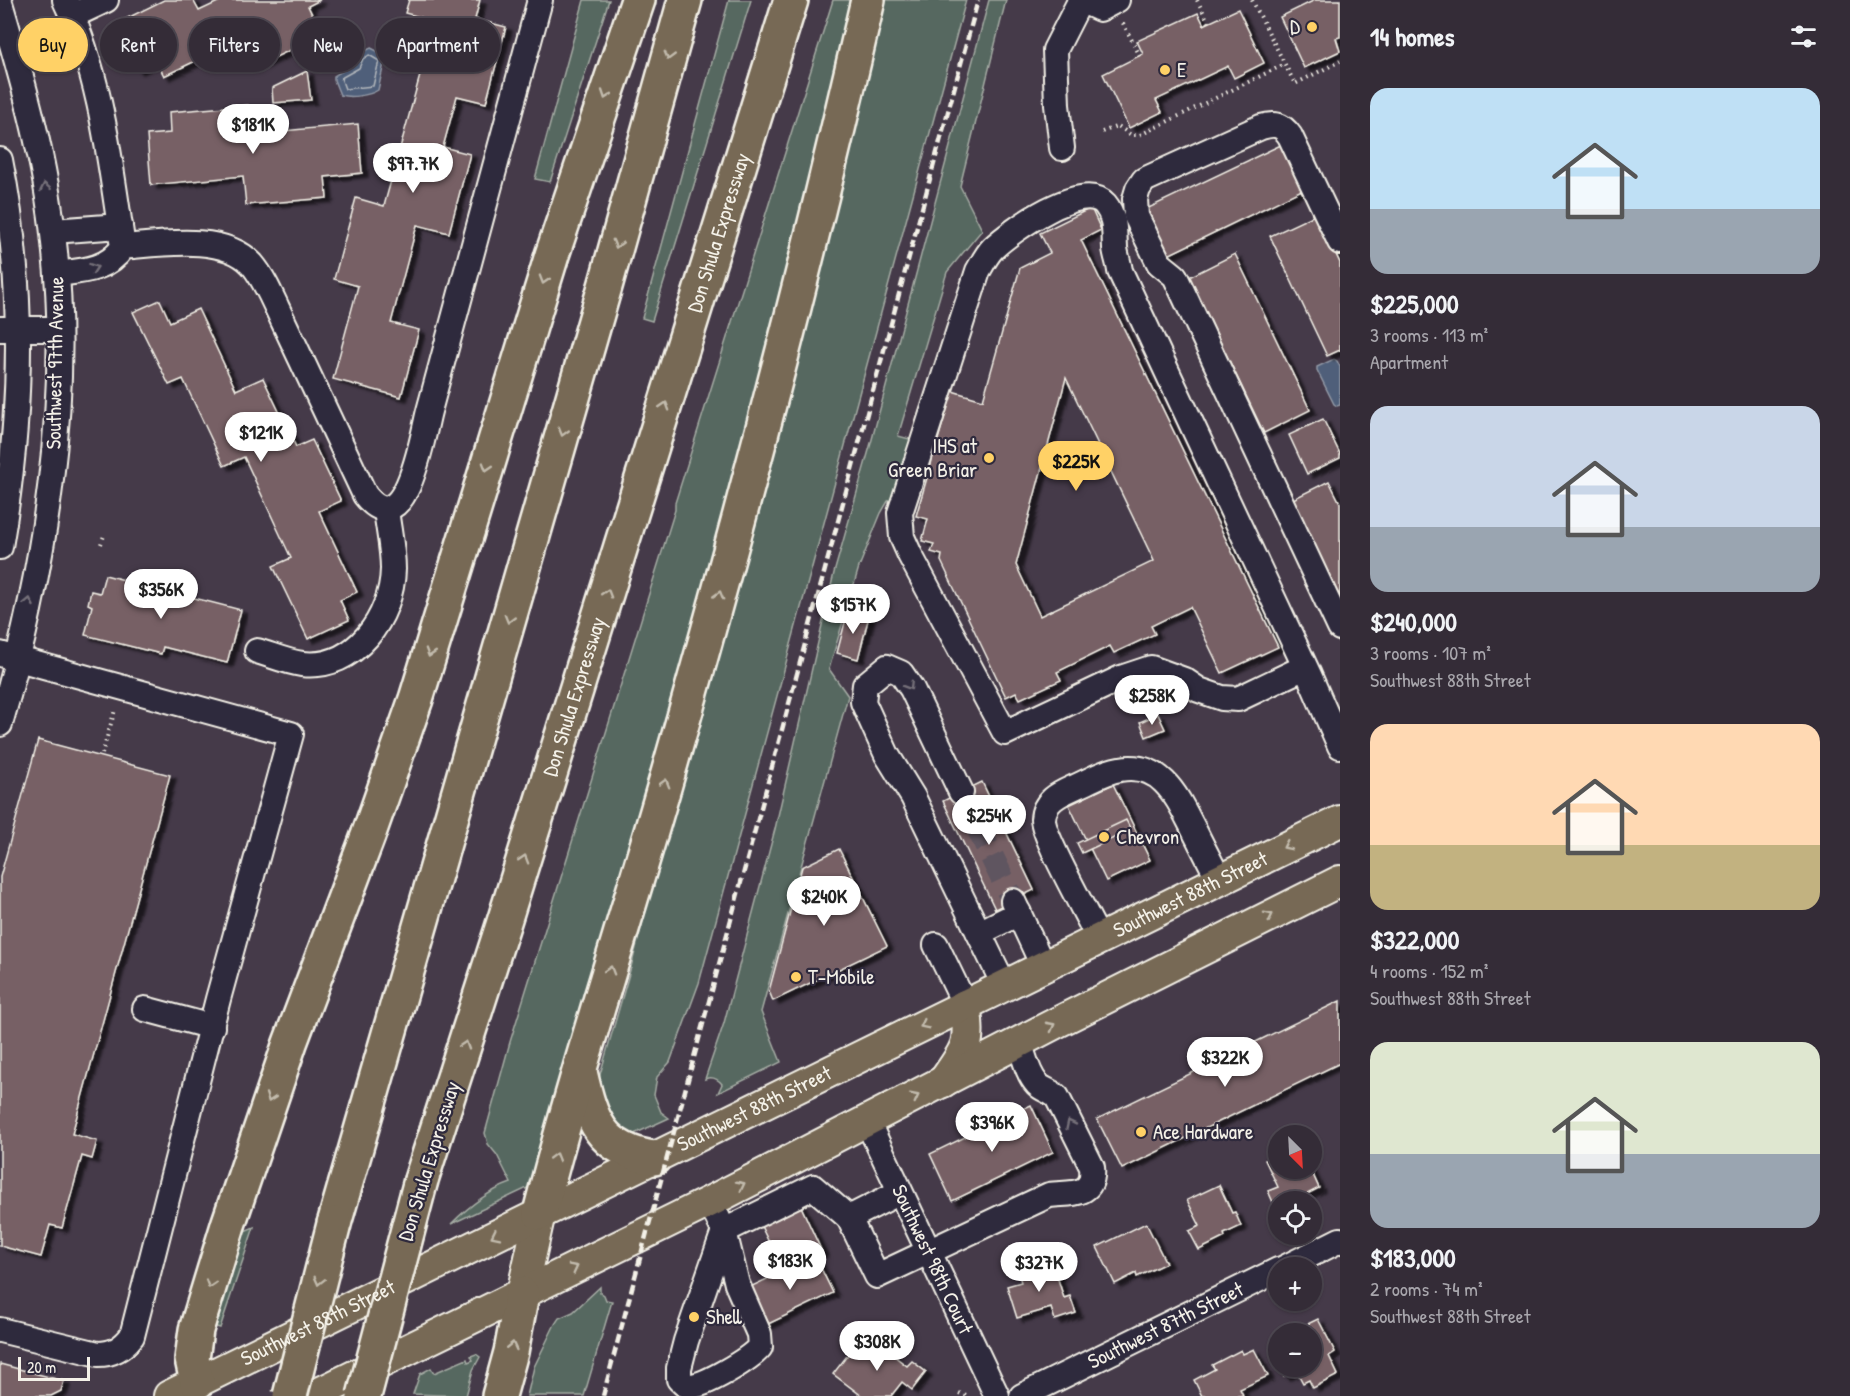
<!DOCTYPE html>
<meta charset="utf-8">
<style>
body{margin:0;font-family:"Patrick Hand",sans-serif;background:#3c343f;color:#f1f3f6;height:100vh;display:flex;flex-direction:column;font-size:22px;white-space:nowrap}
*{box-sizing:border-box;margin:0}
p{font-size:20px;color:#a9a7ad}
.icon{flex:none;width:33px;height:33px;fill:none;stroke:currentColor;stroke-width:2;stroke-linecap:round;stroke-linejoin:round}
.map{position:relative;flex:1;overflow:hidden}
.panel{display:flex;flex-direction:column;background:#342c37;width:510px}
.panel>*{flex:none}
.top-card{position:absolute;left:18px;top:18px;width:570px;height:54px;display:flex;gap:12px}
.needle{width:39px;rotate:156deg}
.buttons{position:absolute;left:1268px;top:1125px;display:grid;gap:12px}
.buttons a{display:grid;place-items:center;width:54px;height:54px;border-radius:50%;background:#342c37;box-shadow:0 2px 4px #0004,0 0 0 2px #4e4852;font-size:30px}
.scale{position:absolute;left:18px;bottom:15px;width:72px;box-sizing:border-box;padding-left:6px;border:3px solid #f4f1e8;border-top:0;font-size:16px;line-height:21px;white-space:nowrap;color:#f4f1e8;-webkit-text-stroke:4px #2f2a3d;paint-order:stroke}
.price{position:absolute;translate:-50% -51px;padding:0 14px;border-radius:21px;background:#fff;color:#222;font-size:20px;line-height:39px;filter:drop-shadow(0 2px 3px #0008)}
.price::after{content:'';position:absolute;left:50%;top:36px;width:18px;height:14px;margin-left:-9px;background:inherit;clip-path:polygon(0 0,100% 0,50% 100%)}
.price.active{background:#ffd166;color:#111}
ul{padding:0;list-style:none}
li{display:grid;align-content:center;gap:12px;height:318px;padding:0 30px}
li span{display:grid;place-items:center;height:186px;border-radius:18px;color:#555}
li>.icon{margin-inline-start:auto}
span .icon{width:108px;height:108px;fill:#fffc;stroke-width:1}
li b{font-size:26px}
h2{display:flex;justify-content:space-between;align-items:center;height:72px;padding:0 30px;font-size:26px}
.chip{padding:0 21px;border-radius:27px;background:#342c37;box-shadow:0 2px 4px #0004,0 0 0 2px #4e4852;font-size:21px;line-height:54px}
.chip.active{background:#ffd166;color:#111}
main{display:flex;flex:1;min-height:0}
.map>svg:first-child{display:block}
.green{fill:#566861;stroke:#a5aca4;stroke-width:1.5}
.water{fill:#505f7a;stroke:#9299a6;stroke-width:1.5}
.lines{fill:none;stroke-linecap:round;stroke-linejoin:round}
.shore{stroke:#b2b7bc;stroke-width:1.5}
.building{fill:#776165;stroke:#f4f1e8;stroke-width:1.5;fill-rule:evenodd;filter:url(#shadow)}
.minor-tunnel{stroke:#5f5561;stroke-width:24;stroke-dasharray:24 12;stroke-linecap:butt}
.minor-casing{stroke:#f4f1e8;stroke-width:28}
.major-casing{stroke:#f4f1e8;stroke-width:34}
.highway-casing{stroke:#f4f1e8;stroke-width:38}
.path{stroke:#f4f1e8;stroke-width:4;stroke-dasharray:1.5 4.5;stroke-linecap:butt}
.minor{stroke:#2f2a3d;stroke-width:24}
.major{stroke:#776954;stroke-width:30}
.highway{stroke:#776954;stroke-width:33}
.rail{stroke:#f4f1e8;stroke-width:4.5;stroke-dasharray:9 4.5;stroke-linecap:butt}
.highway-bridge-casing{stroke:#f4f1e8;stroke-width:38;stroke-linecap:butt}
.highway-bridge{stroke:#776954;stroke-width:33}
.oneway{stroke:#c2bbad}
.oneway2{stroke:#747079}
.poi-dot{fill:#ffd166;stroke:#2f2a3d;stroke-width:2}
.labels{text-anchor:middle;stroke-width:4.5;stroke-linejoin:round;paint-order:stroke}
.poi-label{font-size:21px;fill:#f4f1e8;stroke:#2f2a3d;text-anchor:start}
.street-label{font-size:21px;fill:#f4f1e8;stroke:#2f2a3d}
</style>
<main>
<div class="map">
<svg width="1340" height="1396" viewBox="0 0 1340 1396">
<defs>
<filter id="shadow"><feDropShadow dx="6" dy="4" stdDeviation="1.5" flood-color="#0009"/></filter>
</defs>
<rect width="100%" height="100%" fill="#453a49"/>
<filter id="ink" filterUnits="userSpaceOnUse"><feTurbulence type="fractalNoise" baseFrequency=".0167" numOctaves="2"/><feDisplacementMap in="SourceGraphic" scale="12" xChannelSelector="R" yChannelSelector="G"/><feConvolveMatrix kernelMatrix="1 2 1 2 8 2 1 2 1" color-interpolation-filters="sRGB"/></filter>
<g filter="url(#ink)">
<!-- green -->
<g class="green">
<polygon points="584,0 609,0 550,182 535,179"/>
<polygon points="729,0 751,0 652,321 642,318"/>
<path d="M833,0H857L808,215L538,1183L451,1224C468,1207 488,1191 511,1183L497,1155L488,1144L485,1133L510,1042L675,510V503Z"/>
<polygon points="881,0 966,0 699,983 670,1062 657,1077 654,1095 661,1112 669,1118 632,1135 616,1129 597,1092 599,1078 631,967"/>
<path d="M989,0H1006L960,186L982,230L947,272L898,436L917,441L899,497L888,501L881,513L859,567L829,669L848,696L761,1012L781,1062L718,1093L722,1084C717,1078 712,1076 705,1079L724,1023L775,829L834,573L871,443Z"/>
<polygon points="254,1227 220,1328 213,1326 242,1232"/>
<polygon points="600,1287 600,1292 604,1295 606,1300 612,1301 584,1396 527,1396 534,1367 555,1324 559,1318 573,1312"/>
<polygon points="476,1354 480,1357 473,1370 466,1396 413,1394 420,1374 431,1368 434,1373 467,1359 468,1362 473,1360 471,1356"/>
</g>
<!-- water -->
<g class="water">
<path d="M371,48L383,54L385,59L378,90C369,96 350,98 340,95L334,80V76L355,63L357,55Z"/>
<polygon points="1334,359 1337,361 1340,367 1340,405 1337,406 1334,404 1317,370 1317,367"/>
</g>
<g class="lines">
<!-- shore -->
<polygon class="shore" points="369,55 379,61 373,86 345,89 341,78 359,68 363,59"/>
</g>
<!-- building -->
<g class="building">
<polygon points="164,0 193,0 199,11 222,0 320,0 308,6 322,35 261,64 248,36 164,76 156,60 137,70 115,24"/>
<polygon points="409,0 480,0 475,19 506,27 486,103 457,96 443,147 470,154 449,233 417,225 391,323 419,330 401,397 333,379 358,286 334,279 356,198 384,206 435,21 405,13"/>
<polygon points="1315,0 1340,0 1340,37 1336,38 1340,51 1304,68 1280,17"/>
<polygon points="1238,9 1264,63 1234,78 1228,66 1156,100 1162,112 1129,128 1103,74 1143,54 1137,41 1198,13 1204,25"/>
<polygon points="307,71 311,100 273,103 272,88"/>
<polygon points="248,105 250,134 358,124 362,173 325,177 327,198 246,205 243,176 151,185 147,135 170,133 169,112"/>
<polygon points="1285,143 1306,188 1162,258 1140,212"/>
<path d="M1091,208L1101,230L1081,240L1278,647L1222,673L1190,607L1151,626L1155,634L1114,653L1110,646L1057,672L1061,680L1020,699L1016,692L1006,697L941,561L942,555L931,552L934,544L922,541L928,519L916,516L952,391L983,400L1020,268L1050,253L1040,233ZM1066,378L1154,561L1040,616L1016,565Z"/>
<polygon points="1317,214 1340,263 1340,350 1327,356 1270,236"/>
<polygon points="1235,254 1310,410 1264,433 1189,277"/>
<polygon points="160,300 170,322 198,309 236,390 263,378 296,447 312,440 341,501 319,511 357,592 340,600 349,620 308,639 273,566 291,558 244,457 224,466 183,379 169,385 133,312"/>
<polygon points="1323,419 1340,454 1340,458 1307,474 1289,435"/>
<polygon points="1329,481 1340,503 1340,612 1285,503"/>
<polygon points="105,575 241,610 227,663 163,647 161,654 85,635 92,606 88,604 91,591 100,593"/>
<polygon points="848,611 869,616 858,659 837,653"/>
<polygon points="1158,714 1165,729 1146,737 1140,722"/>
<polygon points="38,740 170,775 72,1134 97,1141 92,1159 82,1156 62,1228 50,1225 41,1257 0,1246 0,877"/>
<polygon points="982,782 1034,890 995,909 943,801"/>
<polygon points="1113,784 1150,860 1106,881 1069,805"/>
<polygon points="1126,820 1131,830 1082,853 1077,843"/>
<polygon points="839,849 887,946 773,1001 769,991 802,867"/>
<polygon points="1340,1001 1340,1063 1122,1169 1097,1119"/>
<polygon points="1031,1105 1053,1152 952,1201 930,1154"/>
<polygon points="1278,1154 1278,1168 1310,1168 1319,1188 1303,1196 1304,1198 1297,1202 1278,1202 1277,1211 1268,1191 1278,1187 1265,1160"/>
<polygon points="1219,1185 1232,1213 1235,1212 1241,1226 1224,1234 1225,1237 1199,1250 1189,1231 1200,1226 1187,1200"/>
<polygon points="799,1202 822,1252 783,1271 759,1222"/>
<polygon points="1146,1223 1166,1263 1137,1277 1136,1273 1115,1284 1097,1247"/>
<polygon points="815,1256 833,1293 766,1325 748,1288"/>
<polygon points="1044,1261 1047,1273 1055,1270 1064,1298 1070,1296 1076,1313 1055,1320 1051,1308 1017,1318 1007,1286 1021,1282 1017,1269"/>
<polygon points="1318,1319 1335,1352 1329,1356 1338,1375 1313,1388 1309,1380 1303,1383 1296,1370 1284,1376 1279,1366 1311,1366 1311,1334 1289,1333"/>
<polygon points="876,1342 907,1366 912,1361 926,1372 912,1390 902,1382 891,1396 862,1396 833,1374 857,1343 868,1352"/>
<polygon points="1254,1349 1268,1376 1240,1389 1243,1395 1240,1396 1202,1396 1194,1380 1215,1369 1212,1365 1241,1350 1243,1354"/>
<polygon points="0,1364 64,1381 61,1391 51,1396 0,1396"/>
</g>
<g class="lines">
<!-- minor-tunnel -->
<polyline class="minor-tunnel" points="961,792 1013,901"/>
<defs>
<g id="minor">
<polyline points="1080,0 1100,9 1117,0"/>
<path d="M0,3C23,81 46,162 54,243C72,400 44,573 0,724"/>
<polyline points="72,16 106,0"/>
<polyline points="1062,148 1057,105 1055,50 1080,1"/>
<path d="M0,160C26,288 22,419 0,547"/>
<polyline points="53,231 120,226"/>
<path d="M1340,242L1290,136C1282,124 1274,123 1261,127L1144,180L1138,189L1135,199L1136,216L1159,263L1175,276L1340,628"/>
<path d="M123,247C160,244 224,233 252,264C263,277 270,293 277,308L365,495C406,547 423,433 429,411L540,0"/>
<path d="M57,274C82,271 108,270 123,247C110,163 102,78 65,0"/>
<polyline points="0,329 59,329"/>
<path d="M257,651C271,655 287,662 302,664C355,670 392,617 393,569C393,549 388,528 386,509"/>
<path d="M0,654L291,734L218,999L132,1336C123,1348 113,1354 98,1354L0,1330"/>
<path d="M1305,667L1238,699L1222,698L1199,690L1184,680L1151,668L1121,678L1005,733L910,555L902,537L900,513L978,271C982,264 987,254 993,248C1011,231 1083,179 1105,204C1116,217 1114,233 1115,248C1116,256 1119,263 1120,271L1309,675L1340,746"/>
<polyline points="961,792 912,689 901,673 887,667 865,685 863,702 887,755 913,797 1004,985"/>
<polyline points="1013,901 1043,966"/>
<polyline points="979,933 1019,913"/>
<path d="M1099,939C1088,916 1043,837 1043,819C1044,799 1062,793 1077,786C1091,780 1105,771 1120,769C1161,762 1176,795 1192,826C1201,844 1210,862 1219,879"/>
<polyline points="936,945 965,1005"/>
<polyline points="145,1009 212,1027"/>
<path id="s1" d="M867,1121L997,1396"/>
<path d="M900,1192L849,1218L877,1276L1049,1195C1070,1192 1095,1198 1092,1167L1057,1097C1051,1091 1043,1090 1037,1084C1027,1073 1024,1055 1019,1042"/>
<polyline points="717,1216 724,1231 813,1187 849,1218"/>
<path d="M724,1231L737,1284L759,1334L760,1347C750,1359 705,1386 690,1386C685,1386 683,1383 679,1379V1368L686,1341Z"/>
<polyline points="1284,1268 1340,1240"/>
<path id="s2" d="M1022,1396L1278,1270"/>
</g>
<g id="major">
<path d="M943,1082C966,1049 972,1045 965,1005"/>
<polyline points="522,1294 540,1213"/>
<path id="s3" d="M169,1396L1340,821"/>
<polyline points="313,1396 711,1201 1058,1022 1340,881"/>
</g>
<g id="highway">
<path d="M580,1072C591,1120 600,1150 654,1158"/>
<path id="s4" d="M421,1180L503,925L791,0"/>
<path d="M540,1213C578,1064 627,918 669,770C742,515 809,259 868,0"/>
<polyline points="334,1224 606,283 685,0"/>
<polyline points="197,1382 192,1359 196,1330 228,1225 290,1043 368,836 416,699 552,255 638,0"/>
<polyline points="499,1396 511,1352 522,1294"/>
</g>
</defs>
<!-- minor casing -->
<use href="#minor" class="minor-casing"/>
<!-- major casing -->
<use href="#major" class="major-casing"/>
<!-- highway casing -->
<use href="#highway" class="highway-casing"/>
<!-- path -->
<g class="path">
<polyline points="1197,0 1209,23"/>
<polyline points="1252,0 1295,84 1340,61"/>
<polyline points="1123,23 1140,56"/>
<polyline points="1102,132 1118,126 1131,135 1140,135 1285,64"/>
<polyline points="101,544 105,533"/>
<polyline points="102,754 115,710"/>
<polyline points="959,1393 966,1396"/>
</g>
<!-- minor -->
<use href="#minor" class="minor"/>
<!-- major -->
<use href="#major" class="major"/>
<!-- highway -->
<use href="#highway" class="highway"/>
<!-- rail -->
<polyline class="rail" points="603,1396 978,0"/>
<defs>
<g id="highway-bridge">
<polyline points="290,1396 334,1224"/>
<polyline points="364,1396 421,1180"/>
</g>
</defs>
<!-- highway-bridge casing -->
<use href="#highway-bridge" class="highway-bridge-casing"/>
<!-- highway-bridge -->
<use href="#highway-bridge" class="highway-bridge"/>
</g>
<!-- one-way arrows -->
<defs><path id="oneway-chevron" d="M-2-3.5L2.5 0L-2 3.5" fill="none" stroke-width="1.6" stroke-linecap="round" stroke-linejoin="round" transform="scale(1.5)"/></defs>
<g class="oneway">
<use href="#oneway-chevron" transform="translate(669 56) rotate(105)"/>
<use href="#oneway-chevron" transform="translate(606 95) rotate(109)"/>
<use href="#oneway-chevron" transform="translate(617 244) rotate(105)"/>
<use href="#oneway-chevron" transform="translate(544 280) rotate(107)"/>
<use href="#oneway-chevron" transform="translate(665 406) rotate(-73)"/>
<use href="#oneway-chevron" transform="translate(563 432) rotate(106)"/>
<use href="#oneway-chevron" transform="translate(487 467) rotate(107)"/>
<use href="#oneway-chevron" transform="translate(607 593) rotate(-73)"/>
<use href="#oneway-chevron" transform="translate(719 595) rotate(-74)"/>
<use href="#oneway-chevron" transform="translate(509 619) rotate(106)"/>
<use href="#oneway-chevron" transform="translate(430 653) rotate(107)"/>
<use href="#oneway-chevron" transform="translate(665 783) rotate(-74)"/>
<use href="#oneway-chevron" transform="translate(1287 846) rotate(154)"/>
<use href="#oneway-chevron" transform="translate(524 859) rotate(-73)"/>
<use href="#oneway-chevron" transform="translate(1269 916) rotate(-27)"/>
<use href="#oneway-chevron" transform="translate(610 970) rotate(-73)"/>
<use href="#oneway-chevron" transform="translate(924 1025) rotate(154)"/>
<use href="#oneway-chevron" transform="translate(1051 1026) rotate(-28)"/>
<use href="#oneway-chevron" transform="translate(465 1045) rotate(-72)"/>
<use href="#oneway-chevron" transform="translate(915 1097) rotate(-27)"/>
<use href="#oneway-chevron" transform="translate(270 1098) rotate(109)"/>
<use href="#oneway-chevron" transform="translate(555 1157) rotate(-74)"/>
<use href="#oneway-chevron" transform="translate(741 1185) rotate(-27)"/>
<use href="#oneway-chevron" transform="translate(495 1235) rotate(154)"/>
<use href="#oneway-chevron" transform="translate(574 1268) rotate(-27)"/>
<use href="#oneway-chevron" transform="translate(319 1281) rotate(104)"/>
<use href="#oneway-chevron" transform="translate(210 1284) rotate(107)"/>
<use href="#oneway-chevron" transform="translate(512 1346) rotate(-77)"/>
</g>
<g class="oneway2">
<use href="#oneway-chevron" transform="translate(45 187) rotate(-101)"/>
<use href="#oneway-chevron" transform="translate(94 268) rotate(-19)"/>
<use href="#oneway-chevron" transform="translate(29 602) rotate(-78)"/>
<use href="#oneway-chevron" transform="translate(909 686) rotate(58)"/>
<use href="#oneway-chevron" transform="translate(1070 1124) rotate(-116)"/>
</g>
</g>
<!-- markers -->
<g class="poi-dot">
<circle cx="1312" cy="27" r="6"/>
<circle cx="1165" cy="70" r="6"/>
<circle cx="989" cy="458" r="6"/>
<circle cx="1104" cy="837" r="6"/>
<circle cx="796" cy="977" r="6"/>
<circle cx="1141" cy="1132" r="6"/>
<circle cx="694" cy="1317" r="6"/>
</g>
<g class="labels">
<!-- poi labels -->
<g class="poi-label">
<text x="1300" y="34" text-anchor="end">D</text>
<text x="1177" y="77">E</text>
<text x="977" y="453" text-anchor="end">IHS at<tspan x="977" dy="24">Green Briar</tspan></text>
<text x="1116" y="844">Chevron</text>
<text x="808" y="984">T-Mobile</text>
<text x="1153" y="1139">Ace Hardware</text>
<text x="706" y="1324">Shell</text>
</g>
<!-- street labels -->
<g class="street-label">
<text dy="7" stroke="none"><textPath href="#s4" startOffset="993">Don Shula Expressway</textPath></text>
<text transform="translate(55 363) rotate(-89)" y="7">Southwest 97th Avenue</text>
<text dy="7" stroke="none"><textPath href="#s4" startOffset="507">Don Shula Expressway</textPath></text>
<text dy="7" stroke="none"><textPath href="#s3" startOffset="1138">Southwest 88th Street</textPath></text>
<text dy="7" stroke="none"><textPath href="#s3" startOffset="652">Southwest 88th Street</textPath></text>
<text transform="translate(429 1161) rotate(-73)" y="7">Don Shula Expressway</text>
<text dy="7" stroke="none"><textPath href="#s1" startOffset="153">Southwest 98th Court</textPath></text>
<text dy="7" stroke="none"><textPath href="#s3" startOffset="166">Southwest 88th Street</textPath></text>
<text dy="7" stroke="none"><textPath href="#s2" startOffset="160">Southwest 87th Street</textPath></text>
</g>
</g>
</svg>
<div class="buttons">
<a><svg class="needle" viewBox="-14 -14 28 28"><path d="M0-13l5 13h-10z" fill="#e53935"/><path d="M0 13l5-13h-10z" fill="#a9a7ad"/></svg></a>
<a><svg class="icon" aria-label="locate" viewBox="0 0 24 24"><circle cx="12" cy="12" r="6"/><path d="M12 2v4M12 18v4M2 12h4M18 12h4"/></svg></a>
<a>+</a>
<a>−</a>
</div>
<div class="scale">20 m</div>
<b class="price" style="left:253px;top:155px">$181K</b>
<b class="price" style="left:413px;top:194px">$97.7K</b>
<b class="price" style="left:261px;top:463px">$121K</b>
<b class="price active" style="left:1076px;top:492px">$225K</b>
<b class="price" style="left:161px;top:620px">$356K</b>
<b class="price" style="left:853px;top:635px">$157K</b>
<b class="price" style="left:1152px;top:726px">$258K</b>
<b class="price" style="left:989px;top:846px">$254K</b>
<b class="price" style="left:824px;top:927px">$240K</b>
<b class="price" style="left:1225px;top:1088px">$322K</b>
<b class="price" style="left:992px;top:1153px">$396K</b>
<b class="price" style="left:790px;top:1291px">$183K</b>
<b class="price" style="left:1039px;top:1293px">$327K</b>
<b class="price" style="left:877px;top:1372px">$308K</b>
<div class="top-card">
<a class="chip active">Buy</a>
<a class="chip">Rent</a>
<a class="chip">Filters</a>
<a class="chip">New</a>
<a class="chip">Apartment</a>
</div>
</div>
<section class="panel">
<h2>14 homes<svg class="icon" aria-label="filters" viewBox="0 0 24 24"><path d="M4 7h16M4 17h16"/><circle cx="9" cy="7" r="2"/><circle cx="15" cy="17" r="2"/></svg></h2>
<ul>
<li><span style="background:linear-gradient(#bfe0f5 65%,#9aa5b1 0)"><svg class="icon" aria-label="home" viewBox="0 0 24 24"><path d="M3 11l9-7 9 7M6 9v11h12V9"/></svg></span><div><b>$225,000</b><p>3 rooms · 113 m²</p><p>Apartment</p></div></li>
<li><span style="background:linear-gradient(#c9d6e8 65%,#9aa5b1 0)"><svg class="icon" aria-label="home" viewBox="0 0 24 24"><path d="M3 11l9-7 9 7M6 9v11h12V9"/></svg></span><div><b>$240,000</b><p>3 rooms · 107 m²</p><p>Southwest 88th Street</p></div></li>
<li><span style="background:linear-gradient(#ffd9b3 65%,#c2b280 0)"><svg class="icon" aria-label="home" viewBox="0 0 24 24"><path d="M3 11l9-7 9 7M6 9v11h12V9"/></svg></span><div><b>$322,000</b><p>4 rooms · 152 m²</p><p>Southwest 88th Street</p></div></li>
<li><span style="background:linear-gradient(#dfe7d0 60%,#9aa5b1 0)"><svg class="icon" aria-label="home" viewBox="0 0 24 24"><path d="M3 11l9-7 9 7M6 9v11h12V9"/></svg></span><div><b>$183,000</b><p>2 rooms · 74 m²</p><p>Southwest 88th Street</p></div></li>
</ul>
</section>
</main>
